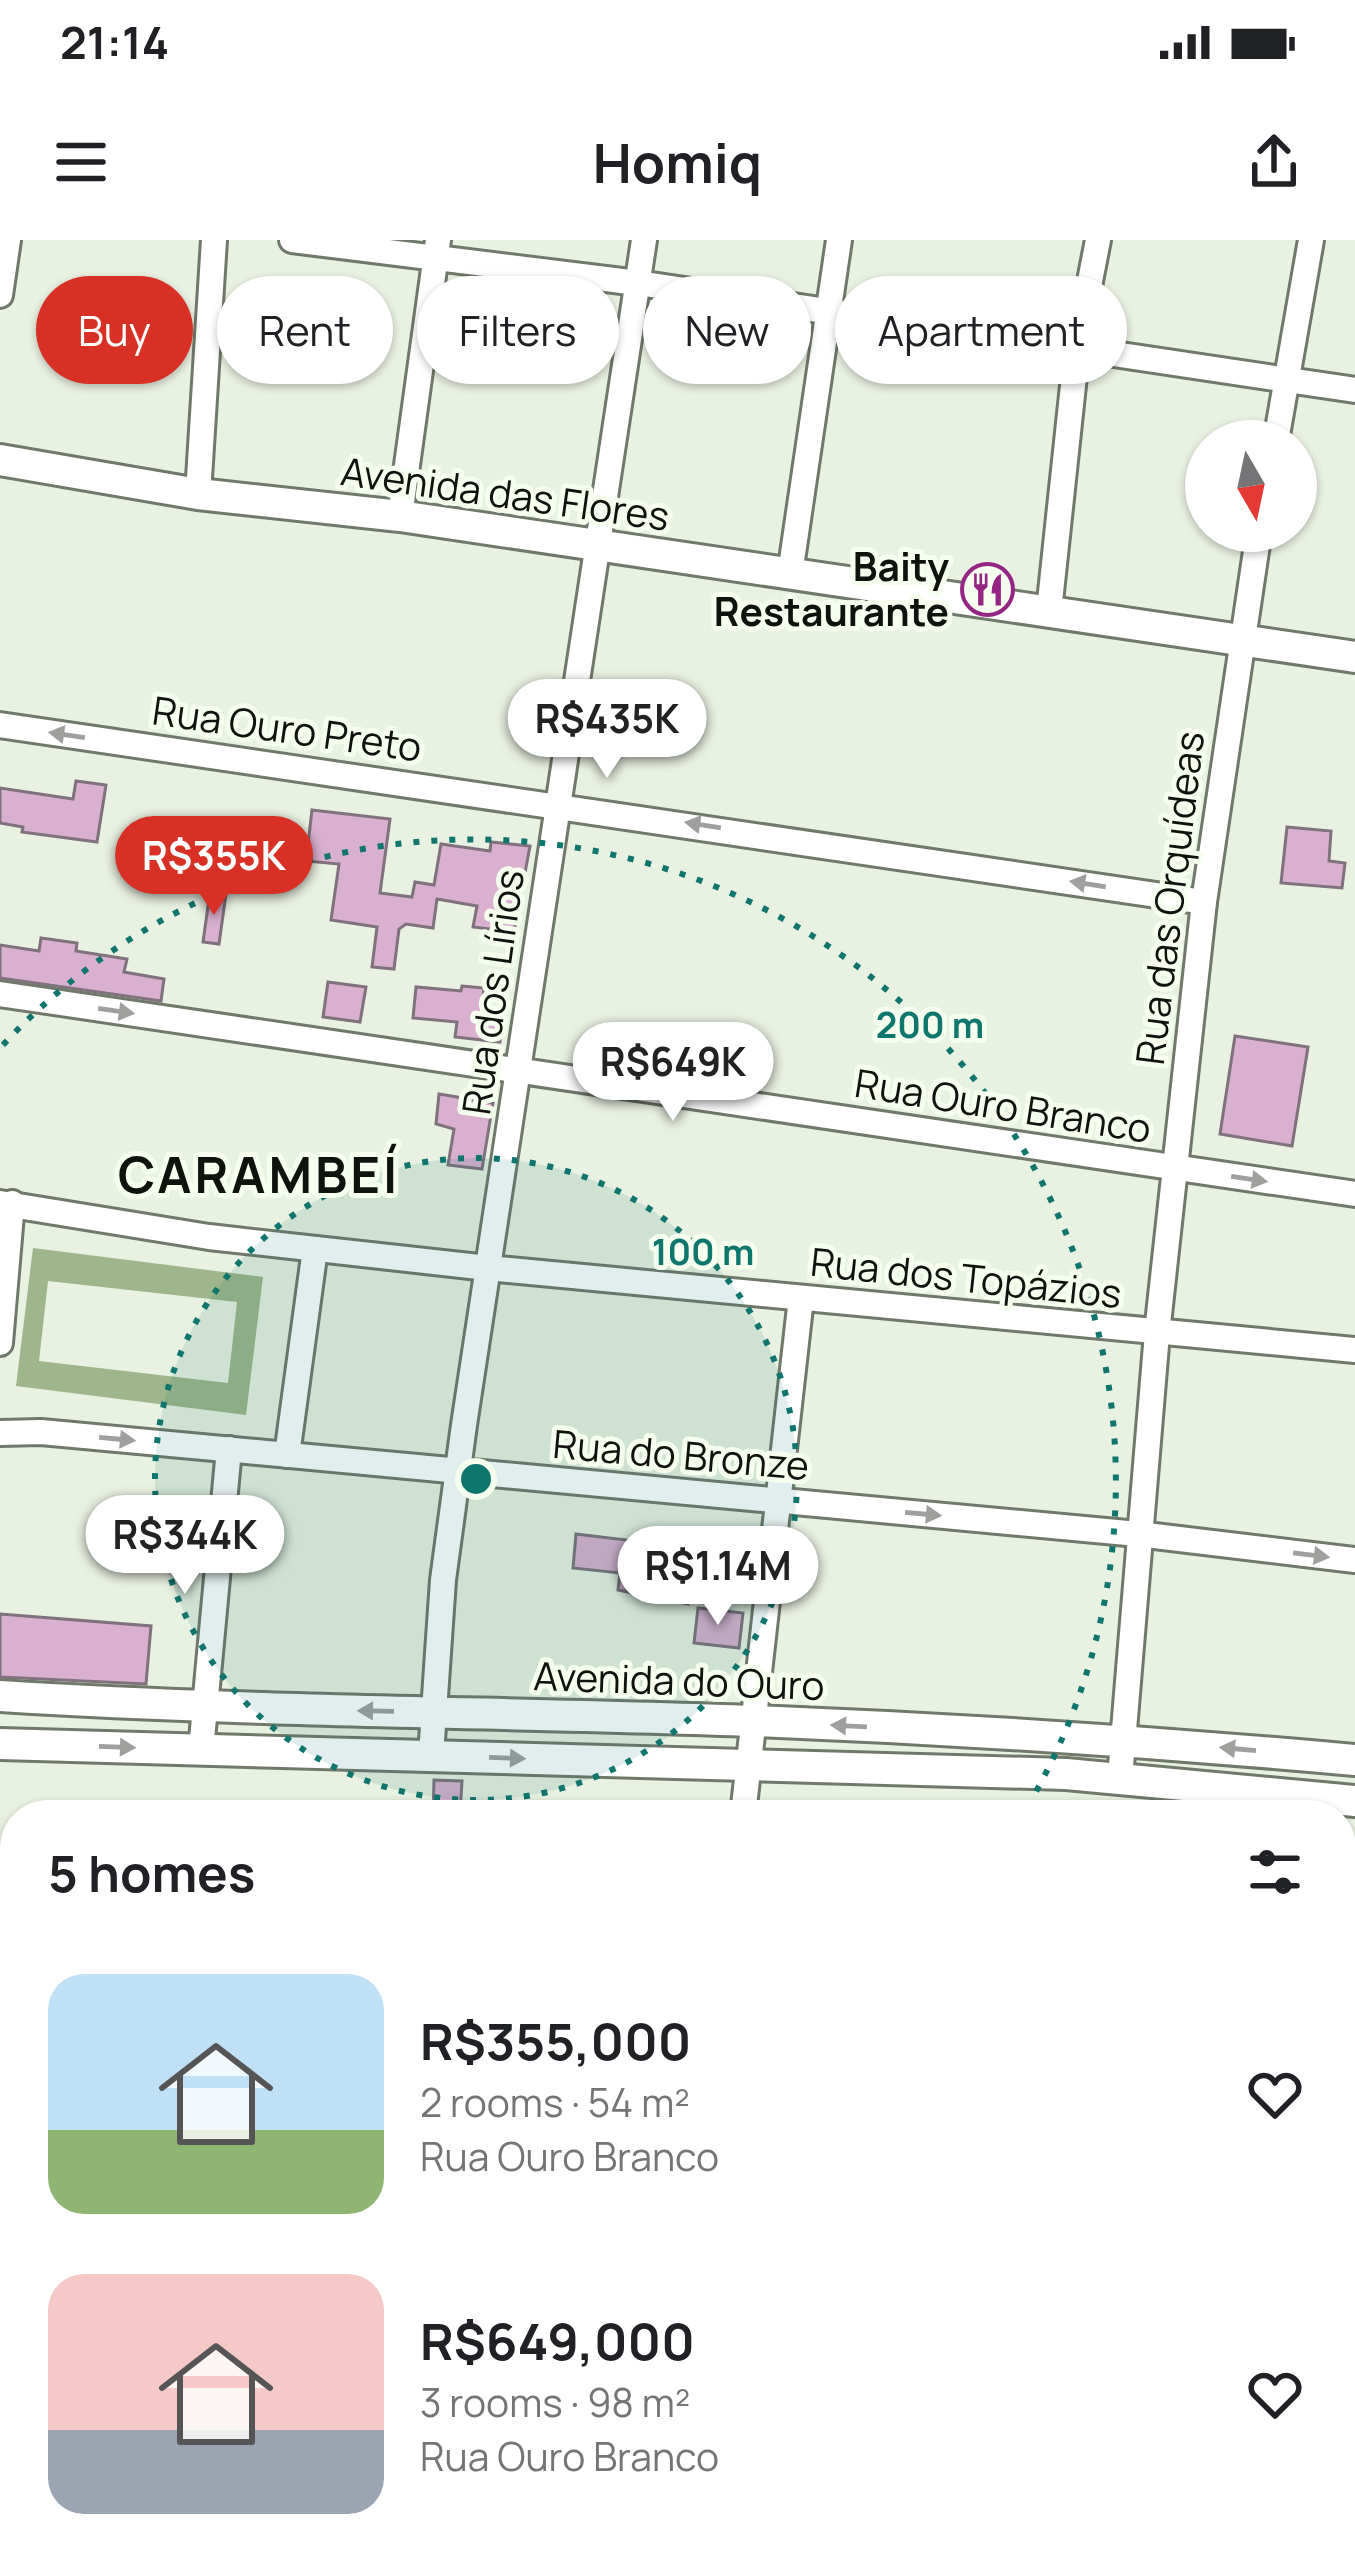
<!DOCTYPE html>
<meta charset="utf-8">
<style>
body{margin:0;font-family:Manrope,sans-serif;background:#f6f6f6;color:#202124;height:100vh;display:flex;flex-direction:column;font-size:45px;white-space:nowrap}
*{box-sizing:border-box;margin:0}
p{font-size:39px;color:#757577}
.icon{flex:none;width:66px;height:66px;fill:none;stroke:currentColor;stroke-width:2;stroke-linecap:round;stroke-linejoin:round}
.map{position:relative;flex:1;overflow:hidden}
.side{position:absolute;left:0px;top:1560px;width:1356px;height:768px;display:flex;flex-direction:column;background:#fff;border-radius:48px 48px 0 0;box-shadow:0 3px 9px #0004}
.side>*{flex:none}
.guide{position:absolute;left:36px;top:36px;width:1284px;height:108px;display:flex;gap:24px}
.needle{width:78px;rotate:171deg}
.controls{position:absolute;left:1185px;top:180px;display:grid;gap:24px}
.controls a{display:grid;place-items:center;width:132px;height:132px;border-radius:50%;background:#fff;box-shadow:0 3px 9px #0004;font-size:60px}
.price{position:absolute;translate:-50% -102px;padding:0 27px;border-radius:42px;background:#fff;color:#222;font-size:39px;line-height:78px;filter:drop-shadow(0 3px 6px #0008)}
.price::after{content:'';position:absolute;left:50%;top:72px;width:36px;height:27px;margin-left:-18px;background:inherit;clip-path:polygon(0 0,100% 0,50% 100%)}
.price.selected{background:#d93025;color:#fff}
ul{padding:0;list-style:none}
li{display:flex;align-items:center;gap:36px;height:300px;padding:0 48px}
li span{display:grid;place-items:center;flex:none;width:336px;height:240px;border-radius:36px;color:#555}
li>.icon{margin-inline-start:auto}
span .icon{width:144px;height:144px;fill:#fffc;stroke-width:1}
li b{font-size:51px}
h2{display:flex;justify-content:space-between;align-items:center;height:144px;padding:0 48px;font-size:51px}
.tag{padding:0 42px;border-radius:54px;background:#fff;box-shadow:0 3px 9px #0004;font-size:42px;line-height:108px}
.tag.selected{background:#d93025;color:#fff}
.status{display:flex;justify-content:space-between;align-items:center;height:84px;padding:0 60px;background:#fff;direction:ltr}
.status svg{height:33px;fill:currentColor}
header{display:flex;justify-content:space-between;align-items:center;height:156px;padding:0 48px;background:#fff;font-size:54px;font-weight:700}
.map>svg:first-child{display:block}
.water{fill:#9fb58b;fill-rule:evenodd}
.building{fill:#d9b0cf;stroke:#7f727c;stroke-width:3}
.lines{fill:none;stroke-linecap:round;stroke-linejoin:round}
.minor-casing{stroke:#70786a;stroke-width:30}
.tertiary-casing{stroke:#70786a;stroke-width:36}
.secondary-casing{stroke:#70786a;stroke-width:39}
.minor{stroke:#fff;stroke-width:24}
.tertiary{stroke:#fff;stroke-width:30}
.secondary{stroke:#fff;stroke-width:33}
.oneway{fill:#9fa09e}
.ring{fill:none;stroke:#0f766e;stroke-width:6;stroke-dasharray:6 12}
.labels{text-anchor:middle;stroke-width:10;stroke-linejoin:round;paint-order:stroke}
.street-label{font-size:39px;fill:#10120d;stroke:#f6ffef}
.poi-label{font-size:39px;font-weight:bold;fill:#10120d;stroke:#f6ffef;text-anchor:end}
.district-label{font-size:51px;font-weight:bold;letter-spacing:3px;fill:#10120d;stroke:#f6ffef}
.centre{fill:#0f766e;stroke:#f6ffef;stroke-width:6}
.ring-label{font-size:36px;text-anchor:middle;font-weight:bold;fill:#0f766e;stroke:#f6ffef;stroke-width:10;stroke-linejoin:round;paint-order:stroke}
</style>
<div class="status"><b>21:14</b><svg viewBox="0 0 49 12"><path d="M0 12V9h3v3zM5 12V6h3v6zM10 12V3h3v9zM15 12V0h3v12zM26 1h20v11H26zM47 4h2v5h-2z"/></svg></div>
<header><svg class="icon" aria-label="menu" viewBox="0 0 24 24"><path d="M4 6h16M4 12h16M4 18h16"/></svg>Homiq<svg class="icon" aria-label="share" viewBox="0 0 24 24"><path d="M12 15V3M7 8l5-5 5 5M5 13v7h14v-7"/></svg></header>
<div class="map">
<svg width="1355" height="2328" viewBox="0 0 1355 2328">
<rect width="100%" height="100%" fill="#e9f1e2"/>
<!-- water -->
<path class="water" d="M33,1008L263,1037L246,1175L16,1146ZM48,1041L237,1062L228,1143L39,1121Z"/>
<!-- building -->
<g class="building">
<polygon points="76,541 106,545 97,602 22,592 23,587 0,583 0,548 73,559"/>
<polygon points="312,570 390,579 380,653 412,657 415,642 434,645 441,604 490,611 491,602 530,606 514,692 473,687 477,666 437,659 433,688 406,684 399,689 394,729 372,727 377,687 331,680 339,624 306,621"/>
<polygon points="1287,587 1331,591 1329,621 1345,623 1342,648 1281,643"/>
<polygon points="210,652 226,654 219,704 203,702"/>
<polygon points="41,698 77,703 76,711 127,719 124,732 164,739 161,761 0,738 0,705 39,711"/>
<polygon points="328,742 366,747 360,782 323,777"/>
<polygon points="462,746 484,748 482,766 503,769 500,802 455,797 457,782 413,778 416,747 461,751"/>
<polygon points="1235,796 1308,807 1292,906 1220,894"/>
<polygon points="439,854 493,863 482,929 448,925 454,889 436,884"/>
<polygon points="576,1294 660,1304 658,1323 692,1327 688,1364 618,1350 620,1333 573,1328"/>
<polygon points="698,1368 743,1373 739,1408 694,1403"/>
<polygon points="0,1374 151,1386 146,1444 0,1437"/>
<polygon points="434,1540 462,1541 460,1575 433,1575"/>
</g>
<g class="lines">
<defs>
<g id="minor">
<polyline points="292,0 638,43 1355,150"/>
<polyline points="0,55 8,0"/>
<polyline points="1276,201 1311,0"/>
<polyline points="198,254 214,0"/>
<polyline points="400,276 438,0"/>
<polyline points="790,334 839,0"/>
<polyline points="1049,371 1077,108 1098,0"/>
<polyline points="0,485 1204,662"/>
<polyline points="0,754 1355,954"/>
<polyline points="0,963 209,997 488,1028 1355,1110"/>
<polyline points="0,1103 12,963"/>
<polyline points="0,1193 41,1192 1138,1294 1355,1320"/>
<polyline points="287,1215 315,1009"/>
<polyline points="201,1510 229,1209"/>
<polyline points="431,1515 443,1340 464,1185 644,0"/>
<polyline points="1120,1538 1157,1093 1204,662 1259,291"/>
<polyline points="743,1575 801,1058"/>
<polyline points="435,2328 439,2313"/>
</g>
<g id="tertiary">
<polyline points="0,220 198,254 400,276 1355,417"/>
<path d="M0,1456C252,1472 503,1472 755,1481C956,1489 1155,1502 1355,1520"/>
<polyline points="0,1504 1066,1534 1355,1561"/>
</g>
<g id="secondary">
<polyline points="0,1891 15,1892"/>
<polyline points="1341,1983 1355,1984"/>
</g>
</defs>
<!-- minor casing -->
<use href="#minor" class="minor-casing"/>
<!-- tertiary casing -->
<use href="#tertiary" class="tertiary-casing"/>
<!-- secondary casing -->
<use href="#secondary" class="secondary-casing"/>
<!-- minor -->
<use href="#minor" class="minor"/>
<!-- tertiary -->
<use href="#tertiary" class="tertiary"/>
<!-- secondary -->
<use href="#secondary" class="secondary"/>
</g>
<!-- one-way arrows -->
<defs><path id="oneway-solid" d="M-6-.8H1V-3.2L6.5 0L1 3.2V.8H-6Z" transform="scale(3)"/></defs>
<g class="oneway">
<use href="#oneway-solid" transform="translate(67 495) rotate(-172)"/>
<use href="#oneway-solid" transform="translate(703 585) rotate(-171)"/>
<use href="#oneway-solid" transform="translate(1088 644) rotate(-171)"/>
<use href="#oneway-solid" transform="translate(116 771) rotate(8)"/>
<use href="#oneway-solid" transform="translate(1249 939) rotate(8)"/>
<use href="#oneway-solid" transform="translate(117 1199) rotate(5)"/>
<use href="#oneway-solid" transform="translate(923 1274) rotate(5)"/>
<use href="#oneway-solid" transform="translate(1311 1315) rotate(7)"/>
<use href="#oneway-solid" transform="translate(376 1471) rotate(-179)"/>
<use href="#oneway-solid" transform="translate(849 1486) rotate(-177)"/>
<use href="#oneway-solid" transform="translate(117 1507) rotate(2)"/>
<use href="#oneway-solid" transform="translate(1238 1509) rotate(-175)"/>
<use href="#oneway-solid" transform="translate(507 1518) rotate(2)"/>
</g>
<!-- distance rings -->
<circle cx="476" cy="1239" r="321" fill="#0f766e" fill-opacity=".12"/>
<g class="ring">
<circle cx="476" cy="1239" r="321"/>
<path d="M3 805A642 642 0 0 1 1023 1574"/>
</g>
<!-- icons -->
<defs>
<symbol id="restaurant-ring" viewBox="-11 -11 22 22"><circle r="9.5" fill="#f6ffef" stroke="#952584" stroke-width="1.5"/><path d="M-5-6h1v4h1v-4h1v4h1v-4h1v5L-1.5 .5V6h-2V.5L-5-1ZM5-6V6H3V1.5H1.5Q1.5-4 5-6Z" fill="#952584"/></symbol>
</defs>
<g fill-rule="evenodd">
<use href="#restaurant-ring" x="958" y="320" width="59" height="59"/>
</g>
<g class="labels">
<!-- street labels -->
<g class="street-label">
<text transform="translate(505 254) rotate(8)" y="14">Avenida das Flores</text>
<text transform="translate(287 489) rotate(8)" y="14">Rua Ouro Preto</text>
<text transform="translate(1170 658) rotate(-83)" y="14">Rua das Orquídeas</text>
<text transform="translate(493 752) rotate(-82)" y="14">Rua dos Lírios</text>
<text transform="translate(1003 866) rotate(9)" y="14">Rua Ouro Branco</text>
<text transform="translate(966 1038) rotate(6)" y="14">Rua dos Topázios</text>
<text transform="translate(681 1215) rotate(5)" y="14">Rua do Bronze</text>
<text transform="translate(679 1441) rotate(2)" y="14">Avenida do Ouro</text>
</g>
<!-- poi labels -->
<g class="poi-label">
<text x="949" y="341">Baity<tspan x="949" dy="45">Restaurante</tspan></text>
</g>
<!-- district labels -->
<g class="district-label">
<text x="259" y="953">CARAMBEÍ</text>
</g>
</g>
<circle cx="476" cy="1239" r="18" class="centre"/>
<g class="ring-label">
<text x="930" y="798">200 m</text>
<text x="703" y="1025">100 m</text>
</g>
</svg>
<div class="controls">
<a><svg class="needle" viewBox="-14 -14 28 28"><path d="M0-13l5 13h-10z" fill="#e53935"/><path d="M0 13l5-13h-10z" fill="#757577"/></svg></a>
</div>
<b class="price" style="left:607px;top:541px">R$435K</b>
<b class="price selected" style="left:214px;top:678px">R$355K</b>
<b class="price" style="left:673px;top:884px">R$649K</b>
<b class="price" style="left:185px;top:1357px">R$344K</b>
<b class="price" style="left:718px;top:1388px">R$1.14M</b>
<div class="guide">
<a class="tag selected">Buy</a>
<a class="tag">Rent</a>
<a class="tag">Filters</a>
<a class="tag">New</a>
<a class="tag">Apartment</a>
</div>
<section class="side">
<h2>5 homes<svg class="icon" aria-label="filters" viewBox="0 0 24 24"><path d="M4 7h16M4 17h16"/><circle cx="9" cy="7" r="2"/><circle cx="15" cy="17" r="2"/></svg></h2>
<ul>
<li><span style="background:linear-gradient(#bfe0f5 65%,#8fb573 0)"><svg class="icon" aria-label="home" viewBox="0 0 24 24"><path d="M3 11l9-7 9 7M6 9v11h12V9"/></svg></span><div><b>R$355,000</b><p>2 rooms · 54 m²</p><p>Rua Ouro Branco</p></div><svg class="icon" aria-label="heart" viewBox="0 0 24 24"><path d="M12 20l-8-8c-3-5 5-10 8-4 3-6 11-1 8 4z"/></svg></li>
<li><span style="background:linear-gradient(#f6c9c9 65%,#9aa5b1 0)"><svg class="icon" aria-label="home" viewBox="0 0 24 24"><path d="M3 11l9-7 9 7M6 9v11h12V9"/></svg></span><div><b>R$649,000</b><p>3 rooms · 98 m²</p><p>Rua Ouro Branco</p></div><svg class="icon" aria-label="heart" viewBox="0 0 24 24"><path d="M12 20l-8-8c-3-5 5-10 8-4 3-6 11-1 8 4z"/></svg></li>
</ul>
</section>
</div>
